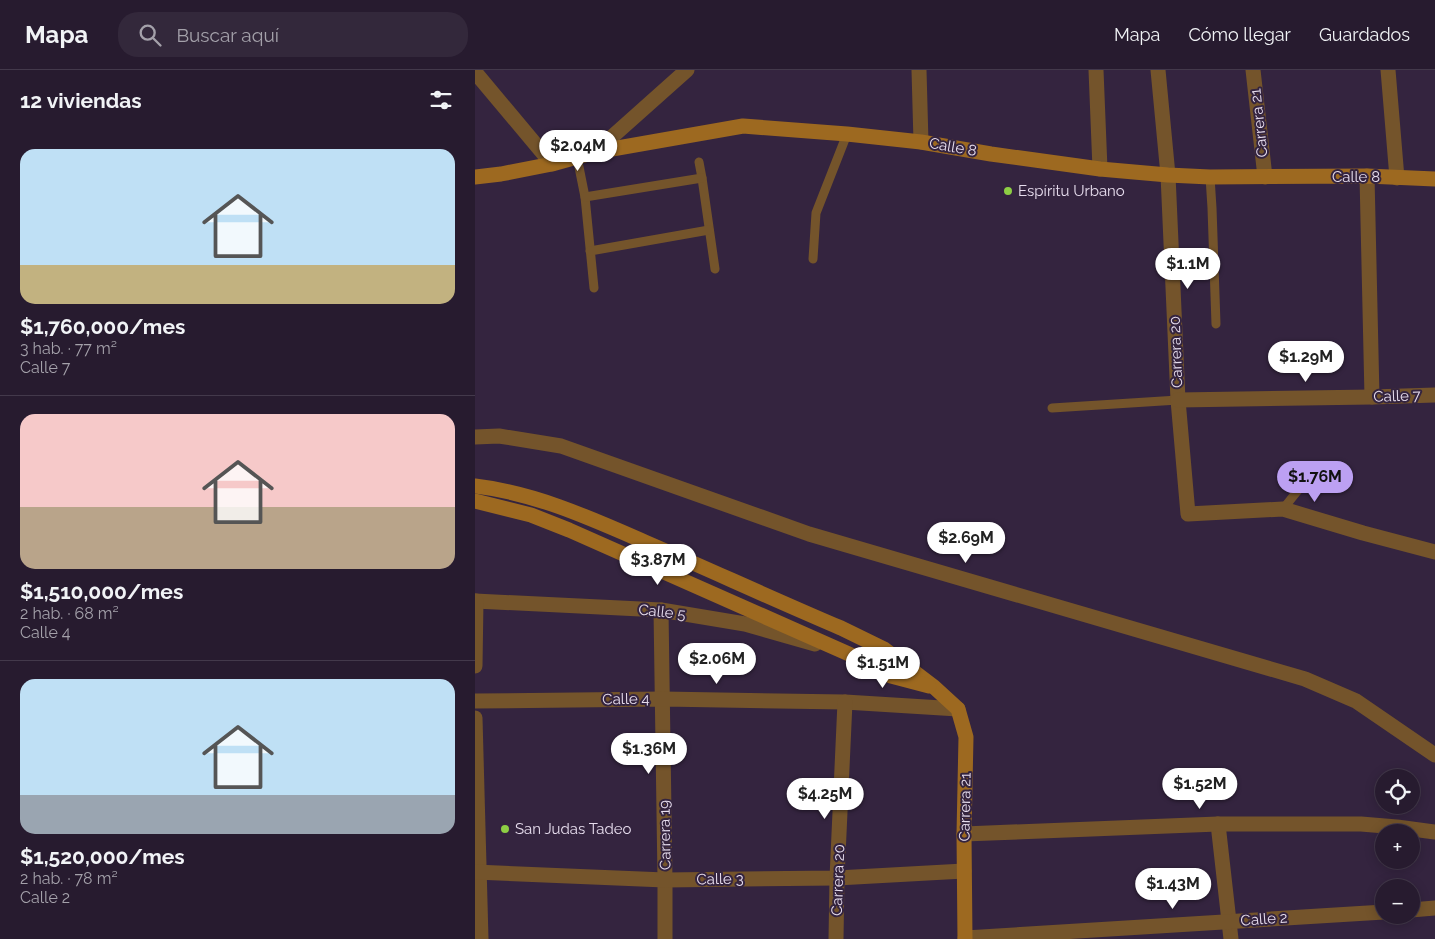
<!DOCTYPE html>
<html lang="es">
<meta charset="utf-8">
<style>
body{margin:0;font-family:Raleway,sans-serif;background:#33283b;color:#f1f3f6;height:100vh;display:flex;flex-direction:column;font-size:19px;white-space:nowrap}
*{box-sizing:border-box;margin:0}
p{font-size:16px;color:#a4a1aa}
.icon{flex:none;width:28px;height:28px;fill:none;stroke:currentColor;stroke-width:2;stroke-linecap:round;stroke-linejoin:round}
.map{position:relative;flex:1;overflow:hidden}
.panel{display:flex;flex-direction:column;background:#271b2f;width:475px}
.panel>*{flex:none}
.tools{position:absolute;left:900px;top:699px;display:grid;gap:10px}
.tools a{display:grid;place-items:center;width:45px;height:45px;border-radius:50%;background:#271b2f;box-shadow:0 2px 12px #0003,0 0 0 1px #43394b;font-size:25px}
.price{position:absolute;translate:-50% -42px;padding:0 11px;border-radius:18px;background:#fff;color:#222;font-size:16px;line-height:32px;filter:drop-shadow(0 1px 2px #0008)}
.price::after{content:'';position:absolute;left:50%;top:30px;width:15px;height:11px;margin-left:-8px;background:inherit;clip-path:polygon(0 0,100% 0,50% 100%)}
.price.on{background:#bca0f2;color:#111}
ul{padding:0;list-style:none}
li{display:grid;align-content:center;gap:10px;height:265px;padding:0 20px}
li+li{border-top:1px solid #43394b}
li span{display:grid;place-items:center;height:155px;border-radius:15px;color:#555}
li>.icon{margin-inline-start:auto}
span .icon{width:90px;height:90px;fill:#fffc;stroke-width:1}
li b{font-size:21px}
h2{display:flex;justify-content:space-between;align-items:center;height:60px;padding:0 20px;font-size:21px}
header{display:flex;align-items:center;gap:30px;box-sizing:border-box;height:70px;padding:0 25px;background:#271b2f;border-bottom:1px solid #43394b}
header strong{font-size:24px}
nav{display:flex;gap:28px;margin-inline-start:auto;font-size:18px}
.search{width:350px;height:45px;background:#33283b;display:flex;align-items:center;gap:12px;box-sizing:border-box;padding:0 18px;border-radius:20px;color:#a4a1aa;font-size:19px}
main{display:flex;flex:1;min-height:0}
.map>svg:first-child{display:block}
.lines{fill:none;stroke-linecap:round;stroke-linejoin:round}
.lane{stroke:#74542b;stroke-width:9}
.street{stroke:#74542b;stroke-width:15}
.secondary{stroke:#9d6920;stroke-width:15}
.poi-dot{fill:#8dce44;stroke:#34243f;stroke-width:2}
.labels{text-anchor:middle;stroke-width:4;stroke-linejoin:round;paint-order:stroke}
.street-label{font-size:15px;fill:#e7ddee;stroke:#34243f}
.poi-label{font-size:15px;fill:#e7ddee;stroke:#34243f;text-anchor:start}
</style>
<header>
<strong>Mapa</strong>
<div class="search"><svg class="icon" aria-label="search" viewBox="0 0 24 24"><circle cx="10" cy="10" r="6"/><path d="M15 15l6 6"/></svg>Buscar aquí</div>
<nav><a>Mapa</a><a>Cómo llegar</a><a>Guardados</a></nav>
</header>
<main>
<section class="panel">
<h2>12 viviendas<svg class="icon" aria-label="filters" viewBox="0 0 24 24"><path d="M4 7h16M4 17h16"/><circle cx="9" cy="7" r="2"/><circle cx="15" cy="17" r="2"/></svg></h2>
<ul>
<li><span style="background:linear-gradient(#bfe0f5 75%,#c2b280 0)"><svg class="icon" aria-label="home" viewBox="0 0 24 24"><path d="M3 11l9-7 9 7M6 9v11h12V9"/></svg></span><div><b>$1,760,000/mes</b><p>3 hab. · 77 m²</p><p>Calle 7</p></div></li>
<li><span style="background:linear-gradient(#f6c9c9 60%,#b9a48a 0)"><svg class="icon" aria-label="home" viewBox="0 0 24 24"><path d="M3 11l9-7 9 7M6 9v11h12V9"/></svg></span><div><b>$1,510,000/mes</b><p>2 hab. · 68 m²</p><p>Calle 4</p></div></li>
<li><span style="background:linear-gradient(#bfe0f5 75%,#9aa5b1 0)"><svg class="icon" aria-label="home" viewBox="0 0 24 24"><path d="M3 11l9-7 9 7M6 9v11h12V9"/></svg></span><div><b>$1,520,000/mes</b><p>2 hab. · 78 m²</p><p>Calle 2</p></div></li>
</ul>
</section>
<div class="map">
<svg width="960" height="869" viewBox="0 0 960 869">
<rect width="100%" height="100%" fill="#34243f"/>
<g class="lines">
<!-- lane -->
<g class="lane">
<polyline points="102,87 110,127 119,218"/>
<polyline points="224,92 227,108 240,199"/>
<polyline points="735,107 737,138 741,254"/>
<polyline points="110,127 227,108"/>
<polyline points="115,181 234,160"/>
<polyline points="338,189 341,143 372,64"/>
<polyline points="577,338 703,330"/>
<polyline points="808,439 824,419 855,403"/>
</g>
<!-- street -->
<g class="street">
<polyline points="444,0 446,72"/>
<polyline points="621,0 625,99"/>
<polyline points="683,0 693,105 703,330 713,444 808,439 888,463 960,482"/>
<polyline points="778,0 790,107"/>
<polyline points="913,0 922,108"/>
<polyline points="0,2 77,94"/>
<polyline points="120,82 212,0"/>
<polyline points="892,106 897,327"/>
<polyline points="703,330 897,327 960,325"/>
<polyline points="0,367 24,366 86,376 334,464 830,609 881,631 960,685"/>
<polyline points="0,531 186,540 270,554 340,574"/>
<polyline points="186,540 190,810 190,869"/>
<polyline points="0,596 1,531"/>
<polyline points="0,631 188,629 370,632 483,639"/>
<polyline points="0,648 6,869"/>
<polyline points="743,754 756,869"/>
<polyline points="489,764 743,754 886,754 922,757 960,762"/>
<polyline points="0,802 190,810 362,808 489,801"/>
<polyline points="936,840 960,838"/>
<polyline points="490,868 909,842"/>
<polyline points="361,869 362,808 370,632"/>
</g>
<!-- secondary -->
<g class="secondary">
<polyline points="0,107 26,104 77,94 120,82 268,56 372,64 446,72 516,84 625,99 693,105 735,107 892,106 960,109"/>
<path d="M0,416C60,423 115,448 170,472C235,500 300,530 366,558L409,579L459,617L483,639L491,667L489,764L490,869"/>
<polyline points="0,431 56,445 94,460 392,592 416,606 454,616"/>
</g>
</g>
<!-- markers -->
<g class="poi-dot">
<circle cx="533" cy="121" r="5"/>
<circle cx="30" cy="759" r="5"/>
</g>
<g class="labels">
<!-- street labels -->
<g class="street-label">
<text transform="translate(784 53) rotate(-96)" y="5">Carrera 21</text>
<text transform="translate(478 77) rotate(10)" y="5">Calle 8</text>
<text x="881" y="112">Calle 8</text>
<text transform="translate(701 282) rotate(-92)" y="5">Carrera 20</text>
<text transform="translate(922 326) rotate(-2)" y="5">Calle 7</text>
<text transform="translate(187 542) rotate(6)" y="5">Calle 5</text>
<text transform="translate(151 629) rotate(-1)" y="5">Calle 4</text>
<text transform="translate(490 737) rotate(-89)" y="5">Carrera 21</text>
<text transform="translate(190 765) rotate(-91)" y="5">Carrera 19</text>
<text transform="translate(245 809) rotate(-1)" y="5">Calle 3</text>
<text transform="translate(363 810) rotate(-88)" y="5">Carrera 20</text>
<text transform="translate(789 849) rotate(-4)" y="5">Calle 2</text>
</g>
<!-- poi labels -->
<g class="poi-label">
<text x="543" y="126">Espíritu Urbano</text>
<text x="40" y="764">San Judas Tadeo</text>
</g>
</g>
</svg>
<div class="tools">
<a><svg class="icon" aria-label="locate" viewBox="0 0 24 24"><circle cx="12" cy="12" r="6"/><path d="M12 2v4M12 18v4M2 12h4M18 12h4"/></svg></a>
<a>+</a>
<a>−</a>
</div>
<b class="price" style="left:103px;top:102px">$2.04M</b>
<b class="price" style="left:713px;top:220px">$1.1M</b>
<b class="price" style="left:831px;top:313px">$1.29M</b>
<b class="price on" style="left:840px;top:433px">$1.76M</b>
<b class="price" style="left:491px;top:494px">$2.69M</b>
<b class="price" style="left:183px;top:516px">$3.87M</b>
<b class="price" style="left:242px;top:615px">$2.06M</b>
<b class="price" style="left:408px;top:619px">$1.51M</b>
<b class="price" style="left:174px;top:705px">$1.36M</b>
<b class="price" style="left:725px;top:740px">$1.52M</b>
<b class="price" style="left:350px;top:750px">$4.25M</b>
<b class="price" style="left:698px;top:840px">$1.43M</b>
</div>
</main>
